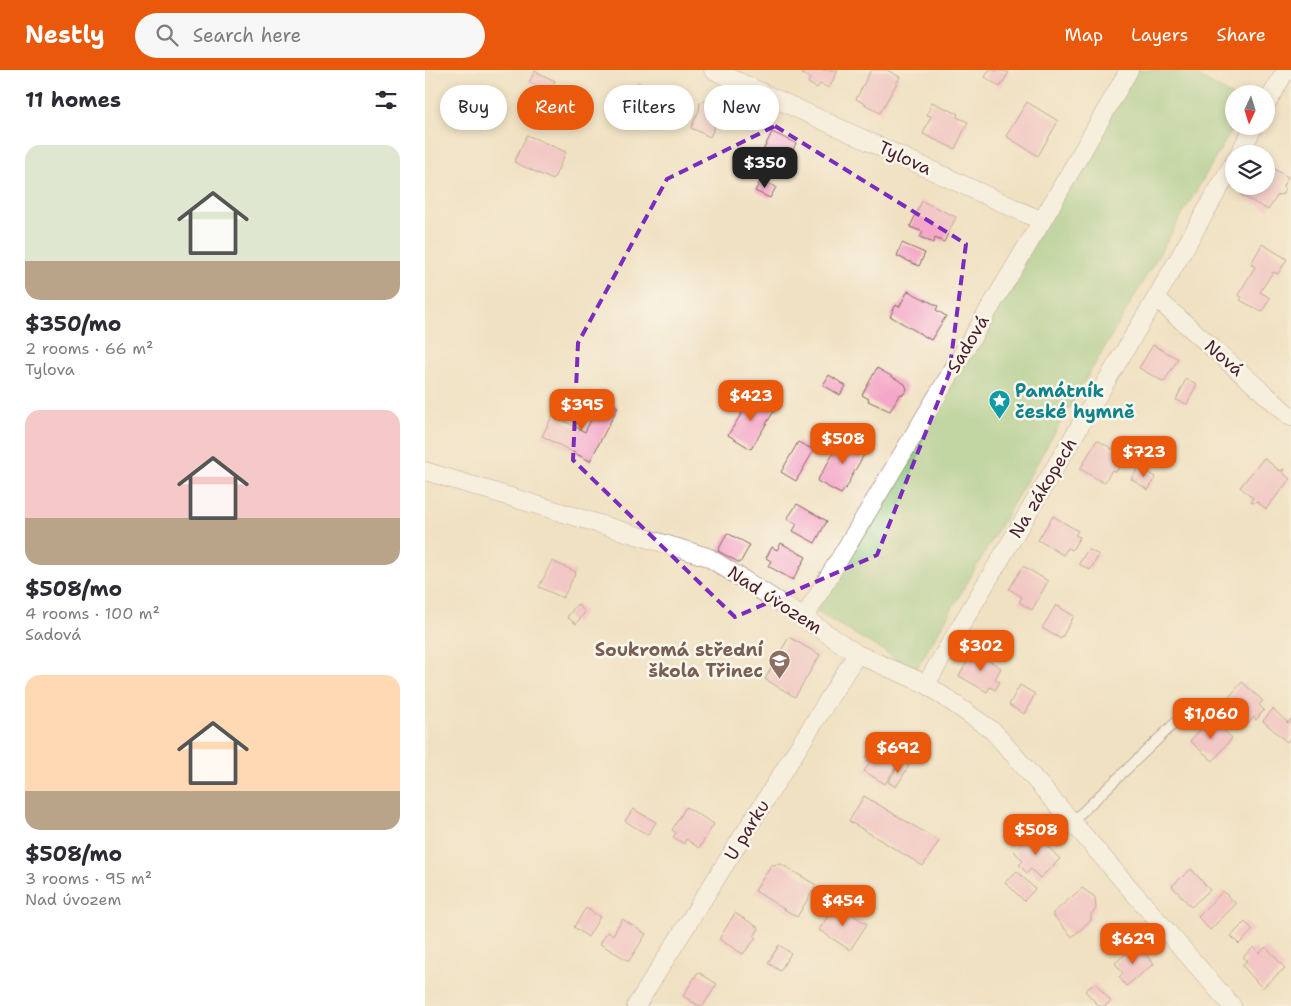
<!DOCTYPE html>
<meta charset="utf-8">
<style>
body{margin:0;font-family:"Shantell Sans",sans-serif;background:#f7f7f7;color:#2b2b33;height:100vh;display:flex;flex-direction:column;font-size:19px;white-space:nowrap}
*{box-sizing:border-box;margin:0}
p{font-size:16px;color:#7c7c81}
.icon{flex:none;width:28px;height:28px;fill:none;stroke:currentColor;stroke-width:2;stroke-linecap:round;stroke-linejoin:round}
.map{position:relative;flex:1;overflow:hidden}
.sheet{display:flex;flex-direction:column;background:#fff;width:425px}
.sheet>*{flex:none}
.hud{position:absolute;left:15px;top:15px;width:475px;height:45px;display:flex;gap:10px}
.needle{width:32px;rotate:184deg}
.controls{position:absolute;left:800px;top:15px;display:grid;gap:10px}
.controls a{display:grid;place-items:center;width:50px;height:50px;border-radius:50%;background:#fff;box-shadow:0 2px 8px #0003;font-size:25px}
.price{position:absolute;translate:-50% -42px;padding:0 11px;border-radius:10px;background:#ea580c;color:#fff;font-size:16px;line-height:32px;filter:drop-shadow(0 1px 2px #0008)}
.price::after{content:'';position:absolute;left:50%;top:30px;width:15px;height:11px;margin-left:-8px;background:inherit;clip-path:polygon(0 0,100% 0,50% 100%)}
.price.current{background:#222;color:#fff}
ul{padding:0;list-style:none}
li{display:grid;align-content:center;gap:10px;height:265px;padding:0 25px}
li span{display:grid;place-items:center;height:155px;border-radius:15px;color:#555}
li>.icon{margin-inline-start:auto}
span .icon{width:90px;height:90px;fill:#fffc;stroke-width:1}
li b{font-size:21px}
h2{display:flex;justify-content:space-between;align-items:center;height:60px;padding:0 25px;font-size:21px}
.chip{padding:0 18px;border-radius:22px;background:#fff;box-shadow:0 2px 8px #0003;font-size:18px;line-height:45px}
.chip.current{background:#ea580c;color:#fff}
header{display:flex;align-items:center;gap:30px;box-sizing:border-box;height:70px;padding:0 25px;background:#ea580c;color:#fff}
header strong{font-size:24px}
nav{display:flex;gap:28px;margin-inline-start:auto;font-size:18px}
.search{width:350px;height:45px;background:#f7f7f7;display:flex;align-items:center;gap:12px;box-sizing:border-box;padding:0 18px;border-radius:28px;color:#7c7c81;font-size:19px}
main{display:flex;flex:1;min-height:0}
.map>svg:first-child{display:block}
.green{fill:#8ac77d;stroke:#6a7354}
.building{fill:#f4a7c8}
.lines{fill:none;stroke-linecap:round;stroke-linejoin:round}
.lane-casing{stroke:#846360;stroke-width:11}
.street-casing{stroke:#846360;stroke-width:19}
.lane{stroke:#fff;stroke-width:9}
.street{stroke:#fff;stroke-width:18}
.marked{fill:none;stroke:#7b2cbf;stroke-width:4;stroke-dasharray:10 6;stroke-linejoin:round}
.labels{text-anchor:middle;stroke-width:5;stroke-linejoin:round;paint-order:stroke}
.street-label{font-size:18px;fill:#4a1f2b;stroke:#fbf7ec}
.culture-label{font-size:18px;font-weight:bold;fill:#0d838f;stroke:#fbf7ec;text-anchor:start}
.education-label{font-size:18px;font-weight:bold;fill:#785e54;stroke:#fbf7ec;text-anchor:end}
</style>
<header>
<strong>Nestly</strong>
<div class="search"><svg class="icon" aria-label="search" viewBox="0 0 24 24"><circle cx="10" cy="10" r="6"/><path d="M15 15l6 6"/></svg>Search here</div>
<nav><a>Map</a><a>Layers</a><a>Share</a></nav>
</header>
<main>
<section class="sheet">
<h2>11 homes<svg class="icon" aria-label="filters" viewBox="0 0 24 24"><path d="M4 7h16M4 17h16"/><circle cx="9" cy="7" r="2"/><circle cx="15" cy="17" r="2"/></svg></h2>
<ul>
<li><span style="background:linear-gradient(#dfe7d0 75%,#b9a48a 0)"><svg class="icon" aria-label="home" viewBox="0 0 24 24"><path d="M3 11l9-7 9 7M6 9v11h12V9"/></svg></span><div><b>$350/mo</b><p>2 rooms · 66 m²</p><p>Tylova</p></div></li>
<li><span style="background:linear-gradient(#f6c9c9 70%,#b9a48a 0)"><svg class="icon" aria-label="home" viewBox="0 0 24 24"><path d="M3 11l9-7 9 7M6 9v11h12V9"/></svg></span><div><b>$508/mo</b><p>4 rooms · 100 m²</p><p>Sadová</p></div></li>
<li><span style="background:linear-gradient(#ffd9b3 75%,#b9a48a 0)"><svg class="icon" aria-label="home" viewBox="0 0 24 24"><path d="M3 11l9-7 9 7M6 9v11h12V9"/></svg></span><div><b>$508/mo</b><p>3 rooms · 95 m²</p><p>Nad úvozem</p></div></li>
</ul>
</section>
<div class="map">
<svg width="866" height="936" viewBox="0 0 866 936">
<rect width="100%" height="100%" fill="#fbf7ec"/>
<filter id="ink" filterUnits="userSpaceOnUse"><feTurbulence type="fractalNoise" baseFrequency=".02" numOctaves="2"/><feDisplacementMap in="SourceGraphic" scale="10" xChannelSelector="R" yChannelSelector="G"/><feConvolveMatrix kernelMatrix="1 2 1 2 8 2 1 2 1" color-interpolation-filters="sRGB"/></filter>
<filter id="wash" filterUnits="userSpaceOnUse"><feTurbulence type="fractalNoise" baseFrequency=".0096" numOctaves="4" result="noise"/><feDisplacementMap in="SourceGraphic" scale="20" xChannelSelector="R" yChannelSelector="G"/><feGaussianBlur stdDeviation="1.12" result="paint"/><feColorMatrix in="noise" values="0 0 0 0 0 0 0 0 0 0 0 0 0 0 0 0 0 1.4 0 .05"/><feComposite in="paint" operator="in"/></filter>
<g filter="url(#wash)">
<rect width="100%" height="100%" fill="#f0e1c3"/>
<!-- green -->
<polygon class="green" points="710,0 763,0 809,27 809,56 491,600 392,542"/>
<g id="blocks">
<!-- building -->
<g class="building">
<polygon points="379,0 413,0 404,18 395,14 392,18 383,13 385,8 377,4"/>
<polygon points="446,0 462,0 475,7 455,43 431,29"/>
<polygon points="564,0 584,2 575,17 560,7"/>
<polygon points="110,1 130,11 124,22 104,12"/>
<polygon points="213,13 229,20 216,48 187,34 194,18 208,25"/>
<polygon points="279,31 283,32 284,37 296,42 285,67 266,58 274,40 275,32"/>
<polygon points="507,32 533,44 532,47 543,52 530,79 498,64 506,46 502,45"/>
<polygon points="602,32 633,51 613,86 581,66"/>
<polygon points="347,62 371,73 359,100 346,94 342,101 335,98 338,91 334,89"/>
<polygon points="102,65 141,82 128,110 89,92"/>
<polygon points="841,94 863,107 858,116 860,120 858,124 853,125 843,140 816,125 821,116 841,116"/>
<polygon points="336,110 351,117 345,128 330,121"/>
<polygon points="497,131 531,147 519,172 510,168 508,173 495,167 498,162 485,157"/>
<polygon points="477,173 500,183 494,196 472,186"/>
<polygon points="837,174 862,189 853,204 848,202 835,222 845,228 837,242 815,230 817,227 813,225 830,197 826,194"/>
<polygon points="483,221 513,236 511,240 521,246 506,270 465,246 471,235 474,237"/>
<polygon points="728,275 753,289 739,312 714,298"/>
<polygon points="452,298 480,314 482,319 479,324 474,325 465,341 443,331 444,329 437,325"/>
<polygon points="404,305 421,316 415,325 398,315"/>
<polygon points="761,309 772,314 762,334 751,330"/>
<polygon points="320,324 349,341 326,379 303,365 317,343 314,334"/>
<polygon points="177,328 193,337 165,391 117,366 128,345 160,362"/>
<polygon points="420,364 443,378 425,409 424,414 416,424 392,411"/>
<polygon points="672,370 696,384 694,389 698,391 691,402 687,400 679,413 655,399"/>
<polygon points="373,372 389,380 371,411 356,402"/>
<polygon points="839,388 855,401 859,399 857,402 865,409 841,439 831,431 829,433 826,431 828,428 815,417"/>
<polygon points="714,397 731,407 723,420 706,409"/>
<polygon points="372,434 402,451 390,473 368,461 372,454 362,449"/>
<polygon points="628,446 653,461 650,465 655,467 647,480 643,478 638,485 613,470"/>
<polygon points="302,463 325,475 315,493 293,481"/>
<polygon points="356,473 381,487 368,510 343,496 346,491 341,488 347,477 352,480"/>
<polygon points="663,479 674,485 665,500 654,494"/>
<polygon points="127,491 151,502 138,528 114,517"/>
<polygon points="598,496 623,511 607,540 594,532 597,527 584,519"/>
<polygon points="152,534 160,542 151,554 142,547"/>
<polygon points="631,535 649,546 636,569 617,558"/>
<polygon points="364,567 395,585 370,627 340,609"/>
<polygon points="548,581 576,598 570,609 575,612 570,620 565,617 562,622 534,606"/>
<polygon points="817,612 838,631 834,635 839,640 831,650 829,647 823,654 799,633"/>
<polygon points="595,615 610,624 599,644 584,635"/>
<polygon points="848,639 863,653 866,649 866,667 862,672 838,651"/>
<polygon points="785,649 807,668 788,691 765,671"/>
<polygon points="457,672 474,683 468,693 472,695 460,714 439,701 445,692 440,689 446,679 451,682"/>
<polygon points="472,690 484,696 471,717 463,712 475,693"/>
<polygon points="439,726 514,771 498,796 424,751"/>
<polygon points="261,737 289,754 274,778 261,769 259,774 248,767 251,763 247,760"/>
<polygon points="208,739 231,752 223,765 200,751"/>
<polygon points="609,762 635,789 615,808 606,799 602,803 594,795 598,791 589,781"/>
<polygon points="356,794 391,815 372,847 330,821 346,795"/>
<polygon points="766,799 785,820 766,837 747,816"/>
<polygon points="592,801 610,819 599,831 580,812"/>
<polygon points="657,818 670,827 671,839 666,844 666,850 647,867 627,844"/>
<polygon points="798,821 811,834 785,860 773,847"/>
<polygon points="411,834 442,854 425,880 394,860"/>
<polygon points="161,838 175,847 163,867 149,857"/>
<polygon points="310,843 334,858 329,867 331,868 318,884 294,869"/>
<polygon points="197,849 221,864 204,891 175,874 182,862 188,865"/>
<polygon points="820,852 828,860 814,874 806,866"/>
<polygon points="712,874 729,894 701,916 694,907 698,903 690,893"/>
<polygon points="354,875 366,883 355,901 343,893"/>
<polygon points="829,877 834,883 841,877 860,898 837,918 817,895 822,891 818,887"/>
<polygon points="273,902 292,914 278,936 274,936 258,926"/>
<polygon points="670,913 686,931 680,936 674,936 660,921"/>
</g>
</g>
</g>
<g filter="url(#ink)">
<use href="#blocks" fill-opacity="0" stroke="#846360" stroke-width="1"/>
<g class="lines">
<defs>
<polyline id="lane" points="648,751 754,649"/>
<g id="street">
<polyline points="288,0 617,151"/>
<polyline points="841,35 861,0"/>
<polyline points="814,84 829,56"/>
<polyline points="731,228 866,347"/>
<polyline points="0,401 283,487 379,548 432,584 501,614 568,661 807,936"/>
<polyline points="379,548 617,151 704,0"/>
<polyline points="501,614 731,228 809,92"/>
<polyline points="211,936 432,584"/>
</g>
</defs>
<!-- lane casing -->
<use href="#lane" class="lane-casing"/>
<!-- street casing -->
<use href="#street" class="street-casing"/>
<!-- lane -->
<use href="#lane" class="lane"/>
<!-- street -->
<use href="#street" class="street"/>
</g>
</g>
<!-- marked area -->
<path d="M0 0H866V936H0ZM350,56L541,174L524,304L452,485L310,547L148,390L153,273L242,109Z" fill="#f0e1c3" fill-opacity=".55" fill-rule="evenodd"/>
<path class="marked" d="M350,56L541,174L524,304L452,485L310,547L148,390L153,273L242,109Z"/>
<!-- icons -->
<defs>
<symbol id="sight-pin" viewBox="-11 -11 22 30"><path d="M0 17L-7.5 6A9.5 9.5 0 1 1 7.5 6Z" fill="#0f9aa8" stroke="#fbf7ec"/><path d="M0-6L1.8-2.2L6-1.7L2.9 1.2L3.7 5.4L0 3.3L-3.7 5.4L-2.9 1.2L-6-1.7L-1.8-2.2Z" fill="#fff"/></symbol>
<symbol id="university-pin" viewBox="-11 -11 22 30"><path d="M0 17L-7.5 6A9.5 9.5 0 1 1 7.5 6Z" fill="#8d6e63" stroke="#fbf7ec"/><path d="M0-5L7-2L0 1L-7-2ZM-4 1L0 2.5L4 1V4Q0 6-4 4Z" fill="#fff"/></symbol>
</defs>
<g fill-rule="evenodd">
<use href="#sight-pin" x="562" y="318" width="25" height="34"/>
<use href="#university-pin" x="342" y="578" width="25" height="34"/>
</g>
<g class="labels">
<!-- street labels -->
<g class="street-label">
<text transform="translate(480 88) rotate(25)" y="6">Tylova</text>
<text transform="translate(543 274) rotate(-59)" y="6">Sadová</text>
<text transform="translate(799 288) rotate(41)" y="6">Nová</text>
<text transform="translate(618 418) rotate(-59)" y="6">Na zákopech</text>
<text transform="translate(350 530) rotate(33)" y="6">Nad úvozem</text>
<text transform="translate(322 760) rotate(-58)" y="6">U parku</text>
</g>
<!-- culture labels -->
<g class="culture-label">
<text x="590" y="327">Památník<tspan x="590" dy="21">české hymně</tspan></text>
</g>
<!-- education labels -->
<g class="education-label">
<text x="338" y="586">Soukromá střední<tspan x="338" dy="21">škola Třinec</tspan></text>
</g>
</g>
</svg>
<div class="controls">
<a><svg class="needle" viewBox="-14 -14 28 28"><path d="M0-13l5 13h-10z" fill="#e53935"/><path d="M0 13l5-13h-10z" fill="#7c7c81"/></svg></a>
<a><svg class="icon" aria-label="layers" viewBox="0 0 24 24"><path d="M12 4l9 5-9 5-9-5zM3 14l9 5 9-5"/></svg></a>
</div>
<b class="price current" style="left:340px;top:119px">$350</b>
<b class="price" style="left:326px;top:352px">$423</b>
<b class="price" style="left:157px;top:361px">$395</b>
<b class="price" style="left:418px;top:395px">$508</b>
<b class="price" style="left:719px;top:408px">$723</b>
<b class="price" style="left:556px;top:602px">$302</b>
<b class="price" style="left:786px;top:670px">$1,060</b>
<b class="price" style="left:473px;top:704px">$692</b>
<b class="price" style="left:611px;top:786px">$508</b>
<b class="price" style="left:418px;top:857px">$454</b>
<b class="price" style="left:708px;top:895px">$629</b>
<div class="hud">
<a class="chip">Buy</a>
<a class="chip current">Rent</a>
<a class="chip">Filters</a>
<a class="chip">New</a>
</div>
</div>
</main>
